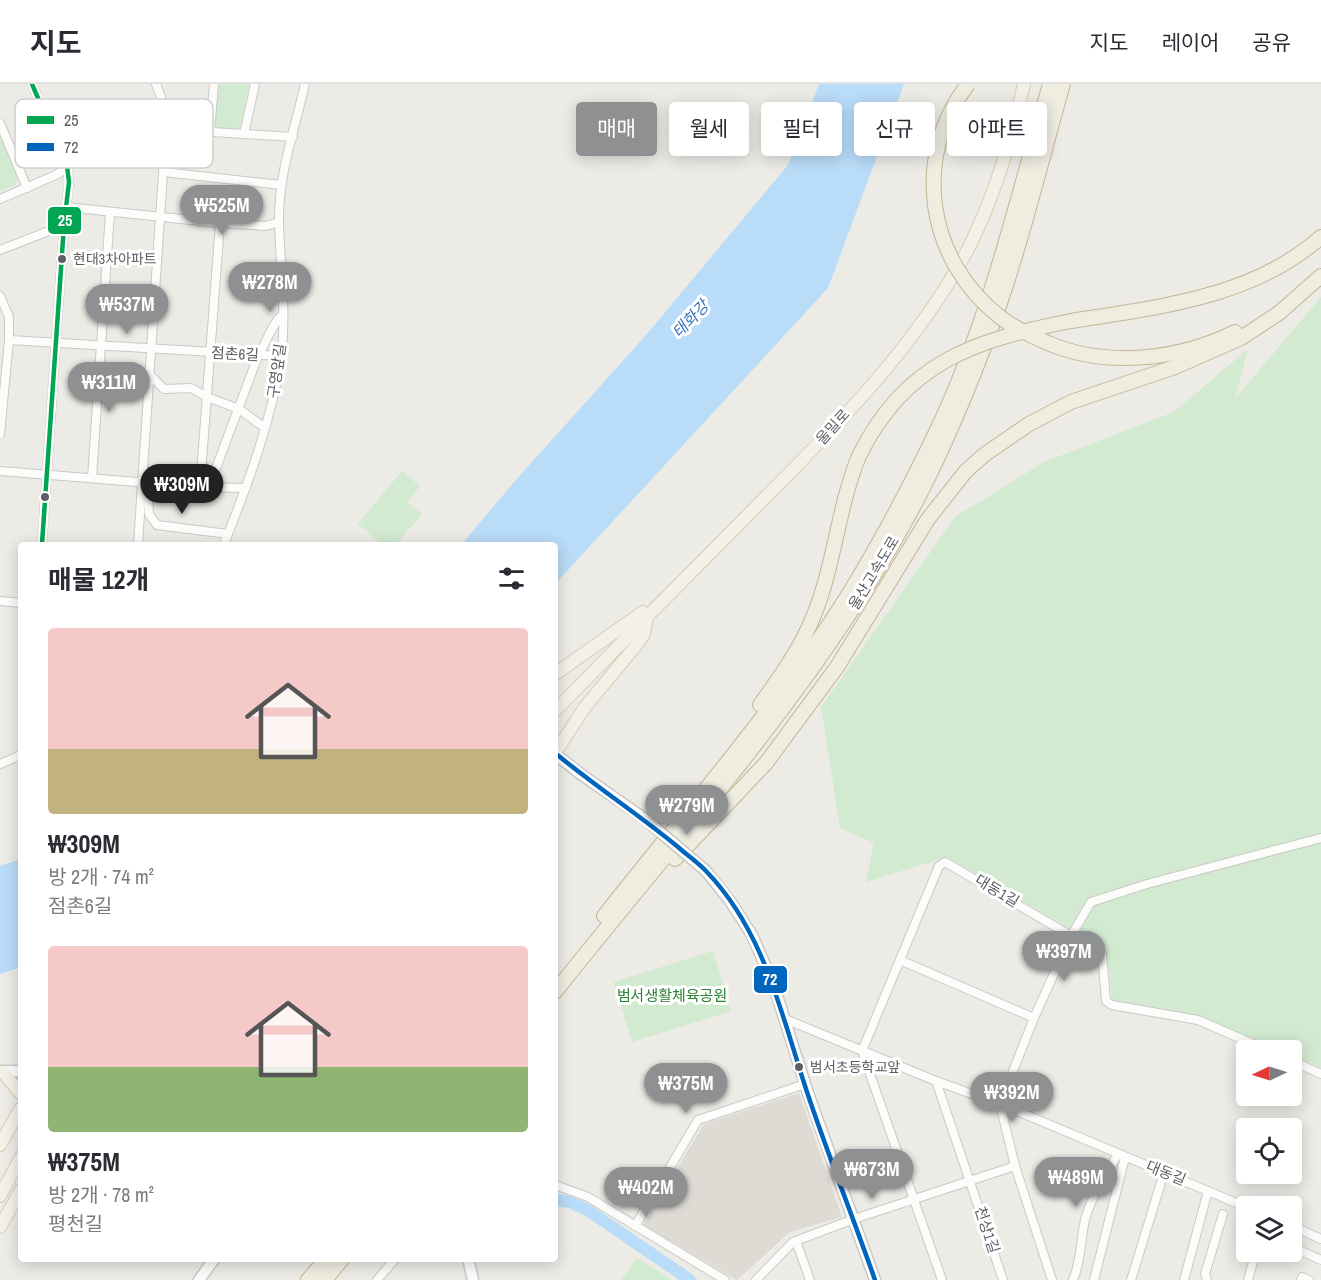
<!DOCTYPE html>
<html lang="ko">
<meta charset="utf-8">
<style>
body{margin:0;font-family:"Archivo Narrow","Noto Sans KR",sans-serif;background:#f7f7f7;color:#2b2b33;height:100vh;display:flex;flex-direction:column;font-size:22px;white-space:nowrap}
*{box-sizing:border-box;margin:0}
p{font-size:20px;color:#7c7c81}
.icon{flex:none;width:33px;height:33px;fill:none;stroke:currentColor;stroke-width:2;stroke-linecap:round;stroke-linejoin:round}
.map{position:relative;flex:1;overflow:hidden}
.sheet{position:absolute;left:18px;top:458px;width:540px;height:720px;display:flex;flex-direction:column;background:#fff;border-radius:6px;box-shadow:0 3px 15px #0003}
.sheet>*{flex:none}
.top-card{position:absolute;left:576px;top:18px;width:570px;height:54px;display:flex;gap:12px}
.needle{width:39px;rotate:266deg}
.buttons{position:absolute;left:1236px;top:956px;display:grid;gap:12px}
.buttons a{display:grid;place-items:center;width:66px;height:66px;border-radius:6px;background:#fff;box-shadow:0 3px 15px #0003;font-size:30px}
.price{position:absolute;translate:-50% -51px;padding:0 14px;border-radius:21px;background:#8e9092;color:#fff;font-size:20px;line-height:39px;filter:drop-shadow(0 2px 3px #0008)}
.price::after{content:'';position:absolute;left:50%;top:36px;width:18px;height:14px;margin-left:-9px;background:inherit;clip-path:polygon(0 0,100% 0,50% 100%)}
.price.on{background:#222;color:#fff}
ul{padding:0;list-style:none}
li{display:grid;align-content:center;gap:12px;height:318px;padding:0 30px}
li span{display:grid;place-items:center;height:186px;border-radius:6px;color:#555}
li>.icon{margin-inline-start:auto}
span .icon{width:108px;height:108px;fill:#fffc;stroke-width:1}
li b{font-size:26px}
h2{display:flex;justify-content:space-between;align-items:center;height:72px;padding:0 30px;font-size:26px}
.pill{padding:0 21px;border-radius:6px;background:#fff;box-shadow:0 3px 15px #0003;font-size:21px;line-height:54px}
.pill.on{background:#8e9092;color:#fff}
header{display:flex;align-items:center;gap:36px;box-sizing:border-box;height:84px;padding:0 30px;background:#fff;border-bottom:2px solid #e1e1e2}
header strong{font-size:28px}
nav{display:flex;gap:33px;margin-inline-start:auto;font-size:21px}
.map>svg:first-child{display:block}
.education{fill:#dddbd4}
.green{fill:#d2ead0}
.water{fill:#b9dcf8}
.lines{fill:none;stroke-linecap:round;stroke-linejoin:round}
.river{stroke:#b9dcf8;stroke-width:12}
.street-casing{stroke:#c9c9c8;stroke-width:10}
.secondary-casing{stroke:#c8c9c8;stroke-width:13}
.primary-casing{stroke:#d6cdb2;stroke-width:14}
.highway-casing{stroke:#c4b693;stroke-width:16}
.street{stroke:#fcfcfb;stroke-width:8}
.secondary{stroke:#fcfcfb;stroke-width:10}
.primary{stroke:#f3f1e7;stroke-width:12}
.highway{stroke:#efece0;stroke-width:14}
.secondary-bridge-casing{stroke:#c8c9c8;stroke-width:13;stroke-linecap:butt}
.highway-bridge-casing{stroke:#c4b693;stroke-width:16;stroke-linecap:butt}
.secondary-bridge{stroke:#fcfcfb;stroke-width:10}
.highway-bridge{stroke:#efece0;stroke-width:14}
.bus-1-casing{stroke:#fff;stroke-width:9}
.bus-2-casing{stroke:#fff;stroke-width:9}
.bus-1{stroke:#00a651;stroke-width:4.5}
.bus-2{stroke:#0065bd;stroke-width:4.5}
.bus-dot{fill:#5b5f65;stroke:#fff;stroke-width:2}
.labels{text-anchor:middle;stroke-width:6;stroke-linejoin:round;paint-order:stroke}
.bus-label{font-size:14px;fill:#5b5f65;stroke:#fff;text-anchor:start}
.street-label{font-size:15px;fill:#5b5f65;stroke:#fff}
.park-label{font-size:15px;fill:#2d8232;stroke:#fff}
.water-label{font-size:16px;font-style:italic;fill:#3775ba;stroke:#fff}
.key{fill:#fff;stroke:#cecfd1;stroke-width:1.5}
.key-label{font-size:16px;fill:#5b5f65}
.line-badge{stroke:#fff;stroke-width:2}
.badge-label{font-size:16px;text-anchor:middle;font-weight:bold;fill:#fff}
</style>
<header>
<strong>지도</strong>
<nav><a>지도</a><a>레이어</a><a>공유</a></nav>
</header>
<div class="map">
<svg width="1321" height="1196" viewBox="0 0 1321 1196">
<rect width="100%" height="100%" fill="#ecebe6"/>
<!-- education -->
<polygon class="education" points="799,1009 842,1133 790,1148 737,1196 643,1141 704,1040"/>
<!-- green -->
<g class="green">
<polygon points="218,0 249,0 240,43 235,47 219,45 215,40"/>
<polygon points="0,48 18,94 15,101 0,107"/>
<polygon points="1321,213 1321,984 1292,971 1292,966 1280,966 1198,931 1112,916 1107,866 947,773 866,798 874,759 840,744 821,623 955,433 1044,378 1174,328 1248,265 1235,315"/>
<polygon points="402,387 420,402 407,418 422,430 396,460 382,460 358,440"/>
<polygon points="713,867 731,927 632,958 614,898"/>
<polygon points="637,1174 672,1196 621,1196"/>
</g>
<!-- water -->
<g class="water">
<polygon points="819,0 904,0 828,204 555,500 555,460 462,460 515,397 647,250 788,81"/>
<polygon points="21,775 21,883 0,890 0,782"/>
</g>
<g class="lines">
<!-- river -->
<polyline class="river" points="555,1116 570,1118 589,1127 690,1196"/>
<defs>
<g id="street">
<polyline points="32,0 67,82 69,98 64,141 42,460"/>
<polyline points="0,39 27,104"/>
<polyline points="166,45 293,53"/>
<polyline points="210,48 214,0"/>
<polyline points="244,50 255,0"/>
<polyline points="163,88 281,101"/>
<polyline points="0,115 58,90 67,82"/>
<polyline points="66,123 220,139 266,142 279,138"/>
<polyline points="0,166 64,141"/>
<polyline points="0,212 9,233 9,256 0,350"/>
<polyline points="9,256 281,272"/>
<polyline points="150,291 164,305 191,304 207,313 239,325 265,344"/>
<polyline points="0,387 200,403 246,404"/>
<polyline points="92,394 110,128"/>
<polyline points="147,398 149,430 157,441 228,450"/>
<polyline points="200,403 220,139"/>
<path d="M209,403L258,272C267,258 271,241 283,230"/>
<polyline points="138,460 166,45 164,21 156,0"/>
<path d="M224,460C248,400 271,338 281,274C287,229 280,183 279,138C278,91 295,45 305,0"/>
<polyline points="0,517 21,519"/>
<polyline points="0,680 21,671"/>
<polyline points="900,876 1034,934"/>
<polyline points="785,935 936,997 1000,1020 1246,1123"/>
<polyline points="1292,977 1321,990"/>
<polyline points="936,997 1003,1196"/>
<polyline points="555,1101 588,1113 725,1196"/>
<polyline points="635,1142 698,1036 805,1000"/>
<polyline points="1292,1142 1321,1155"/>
<polyline points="796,1157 810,1196"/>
<polyline points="1292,1163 1321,1176"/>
<polyline points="377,1196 396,1174"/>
<polyline points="756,1196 793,1158 854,1135 1015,1082"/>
<polyline points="942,1196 862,967 939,782 945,778 1102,870 1106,917 1112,921 1198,936 1267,966"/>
<polyline points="1052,1196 1015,1082 1000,1020 1034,934 1071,852 1091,818 1147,800 1321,754"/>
<path d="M1073,1196C1082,1176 1080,1153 1086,1132C1093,1110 1106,1090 1118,1070"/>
<polyline points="1094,1196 1125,1073"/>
<polyline points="1131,1196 1164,1089"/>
<polyline points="1184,1196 1208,1107"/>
<polyline points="1207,1196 1205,1190 1223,1130"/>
<polyline points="1248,1196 1256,1167"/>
<polyline points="1301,1196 1302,1193 1309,1196"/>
</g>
<g id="secondary">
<polyline points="555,670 582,691"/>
<polyline points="752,851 774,902 808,1009 875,1196"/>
<polyline points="0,987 21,987"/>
<polyline points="468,1174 473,1196"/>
<polyline points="199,1196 215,1174"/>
</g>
<g id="primary">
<polyline points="555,590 643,528"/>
<path d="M555,627C617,563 679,500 742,437C824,354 912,270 967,167C994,115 1011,57 1024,0"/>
<polyline points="555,669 585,623 638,559 644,550 647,533"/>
<polyline points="3,988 21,1010"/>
<polyline points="0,1061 21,1024"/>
<polyline points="0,1112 21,1073"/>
<polyline points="0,1143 21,1106"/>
</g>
<g id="highway">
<path d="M1071,237C1158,223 1252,214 1321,153"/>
<path d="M1048,259C1106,284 1179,276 1235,248"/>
<path d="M760,621C780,593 801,564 814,531C835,479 838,423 859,372"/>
<polyline points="675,775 766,679 837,583 928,435 966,387 984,371 1029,340 1071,318 1175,283 1241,254 1279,229 1321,192"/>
<path d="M604,832C677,739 755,649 822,551C866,487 903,417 937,346C989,237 1017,116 1050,0"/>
<path d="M555,908C684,745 828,591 923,404C953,344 978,282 1000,219C1025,147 1042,73 1063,0"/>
<polyline points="308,1196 327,1174"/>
<polyline points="325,1196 343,1174"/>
</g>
</defs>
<!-- street casing -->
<use href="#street" class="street-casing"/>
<!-- secondary casing -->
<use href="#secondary" class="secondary-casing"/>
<!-- primary casing -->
<use href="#primary" class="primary-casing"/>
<!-- highway casing -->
<use href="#highway" class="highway-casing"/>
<!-- street -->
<use href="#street" class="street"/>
<!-- secondary -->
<use href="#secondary" class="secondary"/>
<!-- primary -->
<use href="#primary" class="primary"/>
<!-- highway -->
<use href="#highway" class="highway"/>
<defs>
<polyline id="secondary-bridge" points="582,691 645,735 706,787 730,817 752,851"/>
<g id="highway-bridge">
<path d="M968,0C911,74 927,176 1000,233C1014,244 1031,252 1048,259"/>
<path d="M859,372C905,278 975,256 1071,237"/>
</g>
</defs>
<!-- secondary-bridge casing -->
<use href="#secondary-bridge" class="secondary-bridge-casing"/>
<!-- highway-bridge casing -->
<use href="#highway-bridge" class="highway-bridge-casing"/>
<!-- secondary-bridge -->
<use href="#secondary-bridge" class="secondary-bridge"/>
<!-- highway-bridge -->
<use href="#highway-bridge" class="highway-bridge"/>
<defs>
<polyline id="bus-1" points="32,0 67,82 69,98 64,141 42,460"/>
<path id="bus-2" d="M555,669C595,702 638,730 678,763C687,771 697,778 706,787C765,848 781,930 807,1008C828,1071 853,1133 875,1196"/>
</defs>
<!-- bus-1 casing -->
<use href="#bus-1" class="bus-1-casing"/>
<!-- bus-2 casing -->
<use href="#bus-2" class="bus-2-casing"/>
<!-- bus-1 -->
<use href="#bus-1" class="bus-1"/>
<!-- bus-2 -->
<use href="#bus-2" class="bus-2"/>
</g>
<!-- markers -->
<g class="bus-dot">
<circle cx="62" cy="175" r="5"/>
<circle cx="45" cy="413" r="5"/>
<circle cx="799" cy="983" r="5"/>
</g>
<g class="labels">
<!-- bus labels -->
<g class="bus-label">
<text x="73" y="180">현대3차아파트</text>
<text x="810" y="988">범서초등학교앞</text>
</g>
<!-- street labels -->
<g class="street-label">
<text transform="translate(235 270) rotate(3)" y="5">점촌6길</text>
<text transform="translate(277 287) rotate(-82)" y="5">구영앞길</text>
<text transform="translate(833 343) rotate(-48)" y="5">울밀로</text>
<text transform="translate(874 489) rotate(-59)" y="5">울산고속도로</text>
<text transform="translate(997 807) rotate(31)" y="5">대동1길</text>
<text transform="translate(1166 1089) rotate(22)" y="5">대동길</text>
<text transform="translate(987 1146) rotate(72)" y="5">천상1길</text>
</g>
<!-- park labels -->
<g class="park-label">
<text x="672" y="917">범서생활체육공원</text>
</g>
<!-- water labels -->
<g class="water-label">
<text transform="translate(690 235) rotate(-46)" y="6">태화강</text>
</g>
</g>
<!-- legend -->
<rect x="15" y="15" width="198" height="69" rx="9" class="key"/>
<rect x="27" y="32" width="27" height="8" fill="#00a651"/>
<rect x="27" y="59" width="27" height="8" fill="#0065bd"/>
<g class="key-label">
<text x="64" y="42">25</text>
<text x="64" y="69">72</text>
</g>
<g class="line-badge">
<rect x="47" y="122" width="35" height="29" rx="6" fill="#00a651"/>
<rect x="753" y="881" width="35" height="29" rx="6" fill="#0065bd"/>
</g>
<g class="badge-label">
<text x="65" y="142">25</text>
<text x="770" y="901">72</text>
</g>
</svg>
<div class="buttons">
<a><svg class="needle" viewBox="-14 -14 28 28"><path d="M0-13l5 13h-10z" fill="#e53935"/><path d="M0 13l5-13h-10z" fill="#7c7c81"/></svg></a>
<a><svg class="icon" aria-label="locate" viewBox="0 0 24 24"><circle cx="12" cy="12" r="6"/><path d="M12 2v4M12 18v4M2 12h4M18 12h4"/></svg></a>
<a><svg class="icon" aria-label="layers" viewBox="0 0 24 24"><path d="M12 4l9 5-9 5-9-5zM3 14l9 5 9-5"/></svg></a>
</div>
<b class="price" style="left:222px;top:152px">₩525M</b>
<b class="price" style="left:270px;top:229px">₩278M</b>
<b class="price" style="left:127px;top:251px">₩537M</b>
<b class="price" style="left:109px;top:329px">₩311M</b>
<b class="price on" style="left:182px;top:431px">₩309M</b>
<b class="price" style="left:687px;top:752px">₩279M</b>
<b class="price" style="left:1064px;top:898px">₩397M</b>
<b class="price" style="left:686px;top:1030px">₩375M</b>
<b class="price" style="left:1012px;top:1039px">₩392M</b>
<b class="price" style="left:872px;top:1116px">₩673M</b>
<b class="price" style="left:1076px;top:1124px">₩489M</b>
<b class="price" style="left:646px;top:1134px">₩402M</b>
<div class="top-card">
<a class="pill on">매매</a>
<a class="pill">월세</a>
<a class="pill">필터</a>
<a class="pill">신규</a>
<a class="pill">아파트</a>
</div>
<section class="sheet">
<h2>매물 12개<svg class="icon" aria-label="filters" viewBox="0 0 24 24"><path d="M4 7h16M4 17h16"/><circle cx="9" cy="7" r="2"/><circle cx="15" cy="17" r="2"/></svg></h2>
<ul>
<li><span style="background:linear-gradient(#f6c9c9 65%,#c2b280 0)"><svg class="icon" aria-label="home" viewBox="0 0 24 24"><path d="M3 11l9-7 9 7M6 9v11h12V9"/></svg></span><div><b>₩309M</b><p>방 2개 · 74 m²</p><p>점촌6길</p></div></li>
<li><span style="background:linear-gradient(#f6c9c9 65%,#8fb573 0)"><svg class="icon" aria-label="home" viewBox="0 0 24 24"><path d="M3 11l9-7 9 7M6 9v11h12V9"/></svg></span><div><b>₩375M</b><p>방 2개 · 78 m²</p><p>평천길</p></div></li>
</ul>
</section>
</div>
